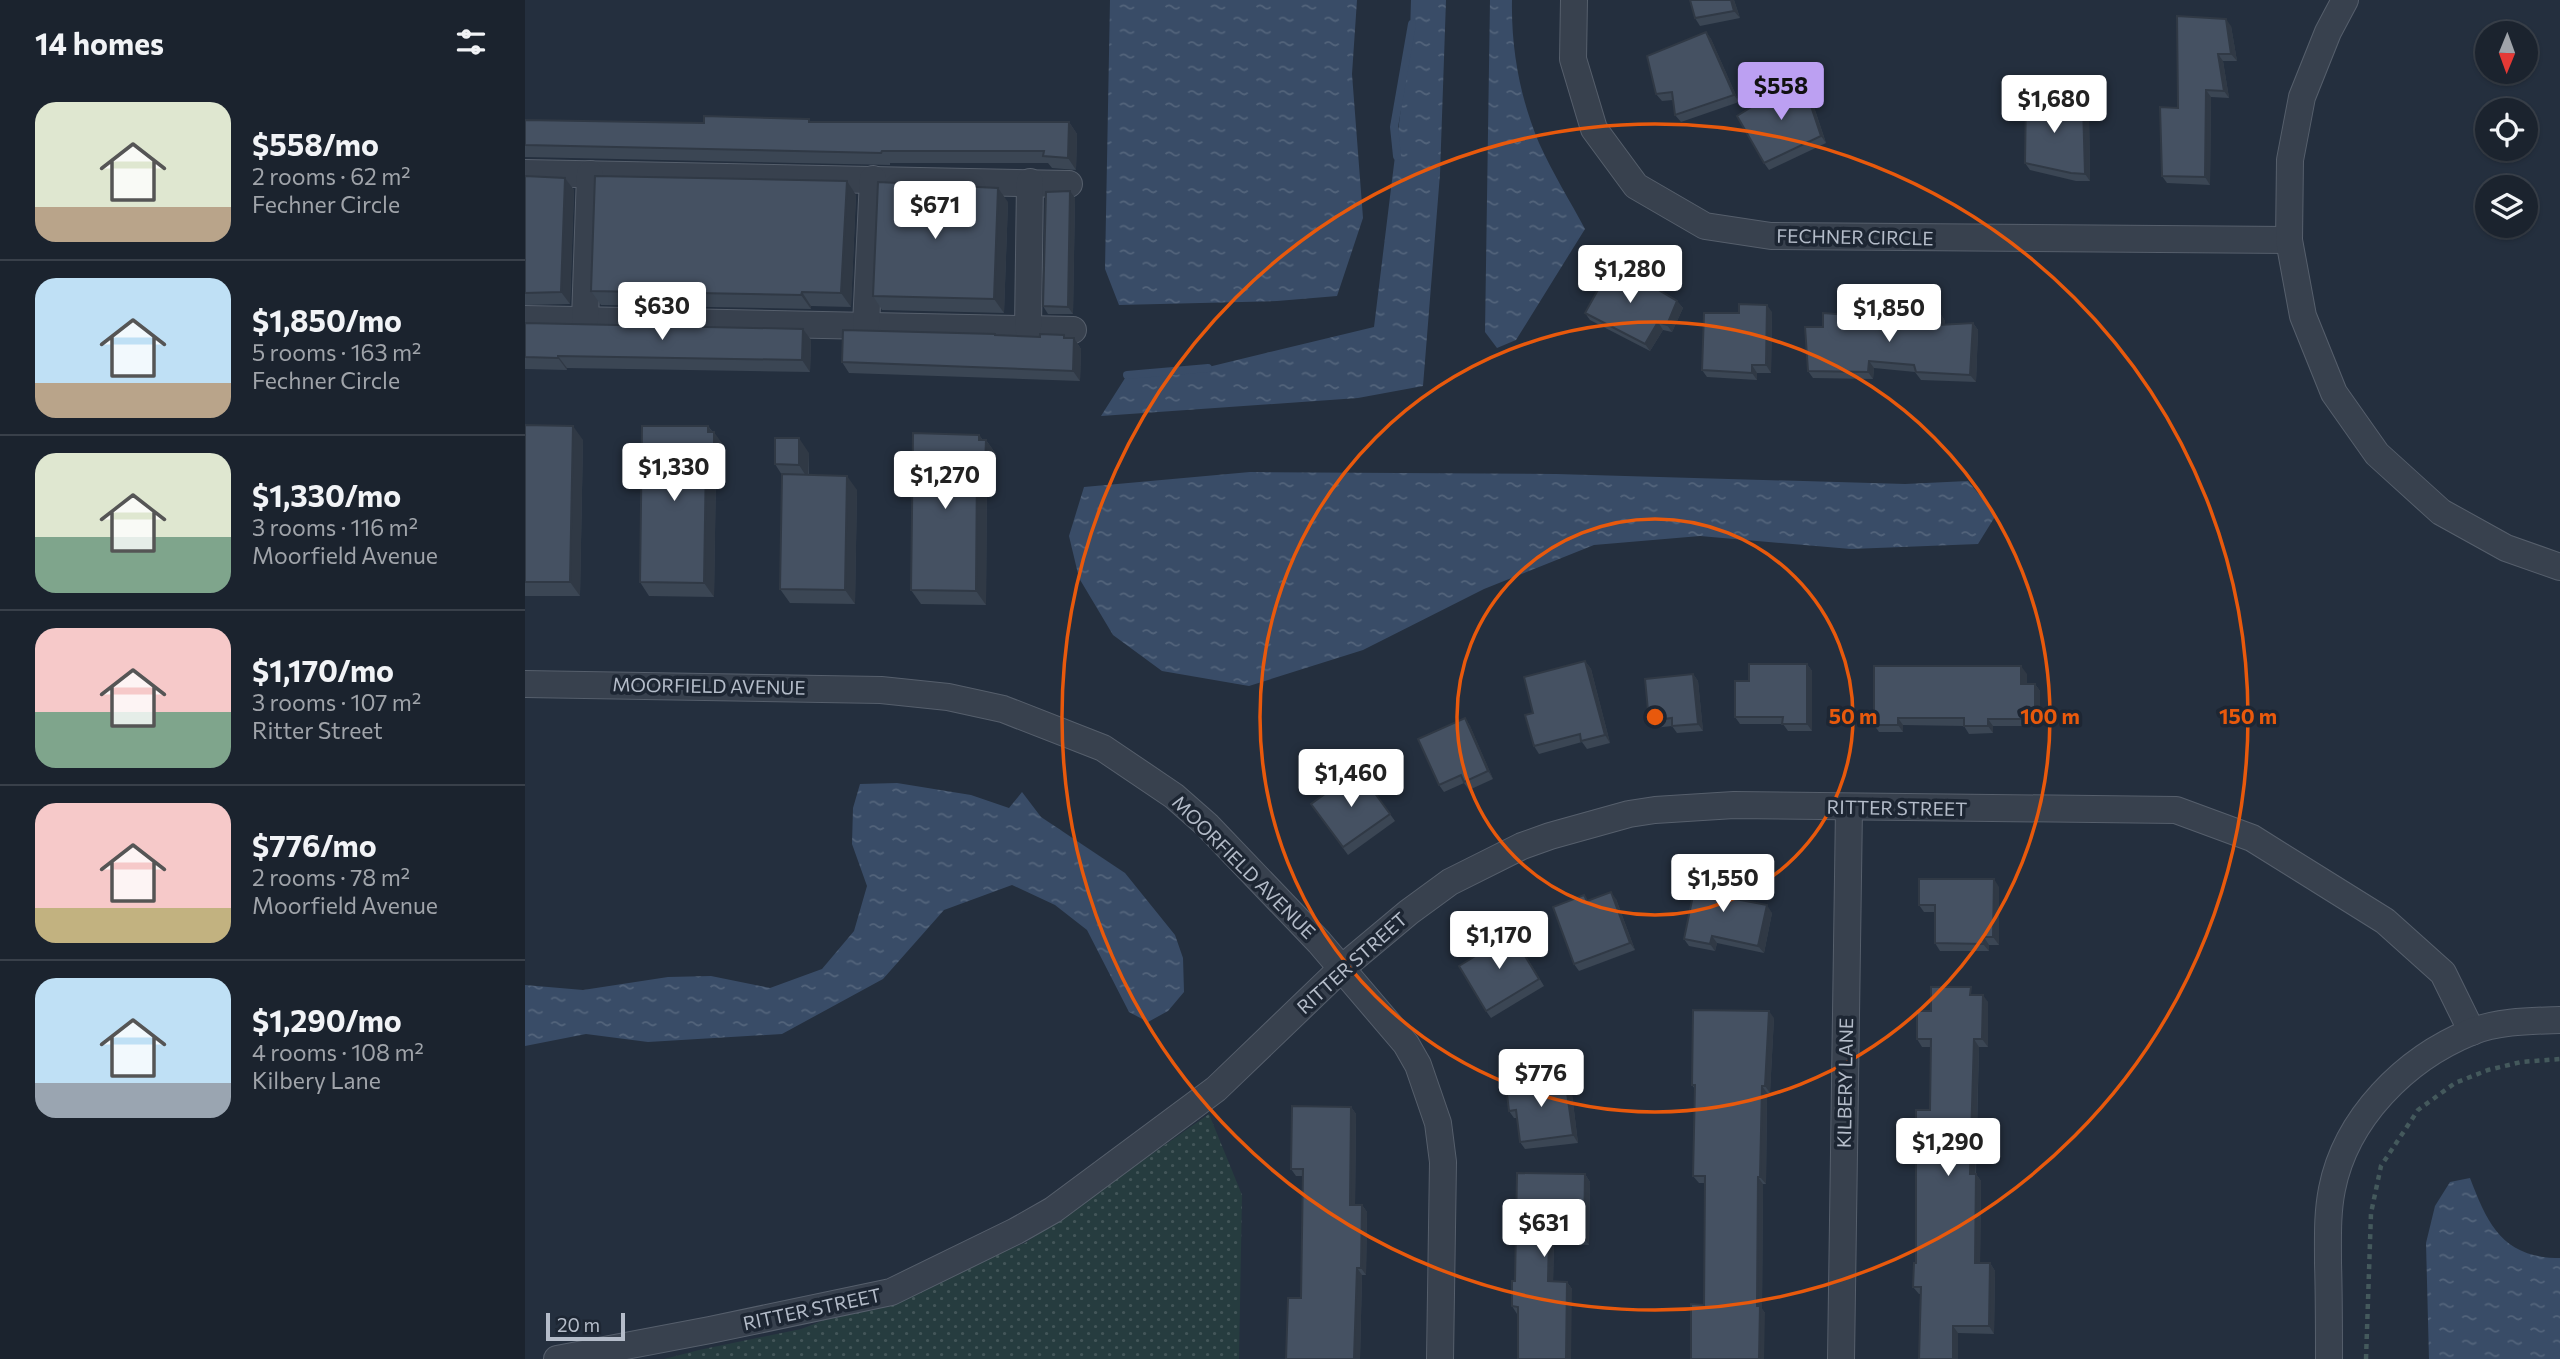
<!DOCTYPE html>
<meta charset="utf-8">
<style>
body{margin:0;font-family:Commissioner,sans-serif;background:#242b36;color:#f1f3f6;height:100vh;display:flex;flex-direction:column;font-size:26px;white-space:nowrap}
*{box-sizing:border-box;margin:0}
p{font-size:23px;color:#a0a4aa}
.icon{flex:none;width:38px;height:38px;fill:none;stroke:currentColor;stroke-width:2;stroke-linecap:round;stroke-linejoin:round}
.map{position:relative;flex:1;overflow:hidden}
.sheet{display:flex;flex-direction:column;background:#1b232e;width:525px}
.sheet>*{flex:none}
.needle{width:46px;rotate:181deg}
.buttons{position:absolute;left:1950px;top:21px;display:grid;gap:14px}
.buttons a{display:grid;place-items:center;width:63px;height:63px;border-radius:50%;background:#1b232e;box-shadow:0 2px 5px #0004,0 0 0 2px #39404a;font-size:35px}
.scale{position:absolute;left:21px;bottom:18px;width:79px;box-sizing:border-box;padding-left:7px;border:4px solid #b4bcc9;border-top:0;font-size:19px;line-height:24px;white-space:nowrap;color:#b4bcc9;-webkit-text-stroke:5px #1d2633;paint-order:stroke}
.price{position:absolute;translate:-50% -60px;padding:0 16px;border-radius:7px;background:#fff;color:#222;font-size:23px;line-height:46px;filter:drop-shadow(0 2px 4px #0008)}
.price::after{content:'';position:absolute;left:50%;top:42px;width:21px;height:16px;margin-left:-10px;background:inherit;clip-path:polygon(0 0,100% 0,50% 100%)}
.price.active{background:#bca0f2;color:#111}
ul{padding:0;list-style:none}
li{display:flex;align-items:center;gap:21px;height:175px;padding:0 35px}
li+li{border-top:2px solid #39404a}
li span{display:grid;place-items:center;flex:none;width:196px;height:140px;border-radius:21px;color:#555}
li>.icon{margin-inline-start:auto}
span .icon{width:84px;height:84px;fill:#fffc;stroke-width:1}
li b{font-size:30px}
h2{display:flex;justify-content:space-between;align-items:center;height:84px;padding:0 35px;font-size:30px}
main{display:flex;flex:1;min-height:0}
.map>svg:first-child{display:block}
.park{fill:url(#park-dots)}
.water{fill:url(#water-ripples)}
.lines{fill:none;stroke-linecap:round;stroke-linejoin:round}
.stream{stroke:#394c67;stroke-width:8}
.minor-casing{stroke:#565f6c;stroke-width:28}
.path{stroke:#44595c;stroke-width:4.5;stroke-dasharray:5 5;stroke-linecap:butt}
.minor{stroke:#38414e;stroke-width:26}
.wall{fill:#3b4654}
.shaded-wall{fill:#303945}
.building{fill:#455162;stroke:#303945;stroke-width:2}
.ring{fill:none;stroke:#e8590c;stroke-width:3.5}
.labels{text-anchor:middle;stroke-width:7;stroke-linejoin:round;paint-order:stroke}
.street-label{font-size:19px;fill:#b4bcc9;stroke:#1d2633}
.centre{fill:#e8590c;stroke:#1d2633;stroke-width:3.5}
.ring-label{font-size:21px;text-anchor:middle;font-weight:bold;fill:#e8590c;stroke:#1d2633;stroke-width:7;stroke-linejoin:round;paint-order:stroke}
</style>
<main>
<section class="sheet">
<h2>14 homes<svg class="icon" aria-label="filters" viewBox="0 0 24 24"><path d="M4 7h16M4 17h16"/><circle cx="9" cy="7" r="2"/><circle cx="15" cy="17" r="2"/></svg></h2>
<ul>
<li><span style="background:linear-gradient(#dfe7d0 75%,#b9a48a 0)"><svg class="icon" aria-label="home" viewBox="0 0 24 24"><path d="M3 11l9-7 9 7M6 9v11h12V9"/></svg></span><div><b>$558/mo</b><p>2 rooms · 62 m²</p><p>Fechner Circle</p></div></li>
<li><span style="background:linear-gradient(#bfe0f5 75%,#b9a48a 0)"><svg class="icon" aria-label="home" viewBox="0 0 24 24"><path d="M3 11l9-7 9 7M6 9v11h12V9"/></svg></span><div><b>$1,850/mo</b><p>5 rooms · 163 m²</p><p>Fechner Circle</p></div></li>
<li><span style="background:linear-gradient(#dfe7d0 60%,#7fa58c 0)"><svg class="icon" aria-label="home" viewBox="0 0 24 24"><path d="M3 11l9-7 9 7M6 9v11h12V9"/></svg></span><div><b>$1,330/mo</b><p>3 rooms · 116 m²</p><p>Moorfield Avenue</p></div></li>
<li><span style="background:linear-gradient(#f6c9c9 60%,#7fa58c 0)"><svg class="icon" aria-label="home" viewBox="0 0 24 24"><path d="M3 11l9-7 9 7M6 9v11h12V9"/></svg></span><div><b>$1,170/mo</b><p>3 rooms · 107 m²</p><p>Ritter Street</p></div></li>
<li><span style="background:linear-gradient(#f6c9c9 75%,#c2b280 0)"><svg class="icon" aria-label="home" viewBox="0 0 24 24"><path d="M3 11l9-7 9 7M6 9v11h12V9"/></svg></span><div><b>$776/mo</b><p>2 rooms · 78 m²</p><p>Moorfield Avenue</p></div></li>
<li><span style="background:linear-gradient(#bfe0f5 75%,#9aa5b1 0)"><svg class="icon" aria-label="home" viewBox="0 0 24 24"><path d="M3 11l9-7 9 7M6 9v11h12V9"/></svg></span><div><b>$1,290/mo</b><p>4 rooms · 108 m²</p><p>Kilbery Lane</p></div></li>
</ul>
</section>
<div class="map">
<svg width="2035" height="1359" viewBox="0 0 2035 1359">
<defs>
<pattern id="park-dots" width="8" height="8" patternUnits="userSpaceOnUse" patternTransform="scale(1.75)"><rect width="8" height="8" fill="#263c3f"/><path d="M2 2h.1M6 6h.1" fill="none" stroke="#435659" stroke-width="1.8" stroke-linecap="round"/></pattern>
<pattern id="water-ripples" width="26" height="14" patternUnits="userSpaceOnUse" patternTransform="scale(1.75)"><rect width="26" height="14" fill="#394c67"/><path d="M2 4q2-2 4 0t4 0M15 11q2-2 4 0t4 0" fill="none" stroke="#53647b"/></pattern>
</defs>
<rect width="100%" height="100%" fill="#242f3e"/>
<!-- park -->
<polygon class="park" points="684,1114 717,1195 714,1359 139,1359 174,1350 276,1329 500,1243"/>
<!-- water -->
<g class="water">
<polygon points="585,0 832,0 827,74 838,218 812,296 752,301 594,305 580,269"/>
<polygon points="886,0 921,0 915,174 898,386 833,398 576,416 602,375 675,369 849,327 885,34"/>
<path d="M965,0H987C986,49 995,98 1014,143C1027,172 1045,201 1060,229L991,340L972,348L960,332Z"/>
<polygon points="725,472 1031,474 1380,484 1443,481 1471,515 1453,544 1326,549 1175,536 1069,545 959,589 838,650 724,686 637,671 588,635 554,578 544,536 559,487"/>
<polygon points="372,783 446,795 484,808 497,792 516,817 600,873 650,935 658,958 659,992 643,1011 623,1022 604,1012 562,930 530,905 487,885 419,910 358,979 257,1034 123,1042 61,1034 0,1046 0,985 58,990 143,977 186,976 245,988 297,969 329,931 342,886 327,844 328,808 335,784"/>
<path d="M1945,1178C1963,1225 1978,1258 2035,1258V1359H1904L1901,1243L1910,1206L1925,1182Z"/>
</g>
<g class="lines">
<!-- stream -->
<g class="stream">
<polyline points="872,156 869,127 887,24"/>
<polyline points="602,375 683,368"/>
</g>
<defs>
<g id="minor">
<polyline points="1049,0 1048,59 1069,129 1111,186 1180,226 1246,236 1764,240"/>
<polyline points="1820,0 1803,32 1777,97 1765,160 1764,240 1778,316 1809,393 1852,454 1916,512 1981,548 2035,567"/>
<polyline points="0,173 544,184"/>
<polyline points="0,319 548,330"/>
<polyline points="60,320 65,174"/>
<polyline points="341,325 348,179"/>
<polyline points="503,328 505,182"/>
<polyline points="0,684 356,690 423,697 478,709 578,748 649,796 682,825 794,942 881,1044 893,1065 913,1123 918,1162 915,1359"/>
<polyline points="32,1359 185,1330 366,1292 491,1231 528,1210 691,1089 817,968 884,912 925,882 997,846 1025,836 1104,814 1130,810 1209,805 1651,810 1727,838 1860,921 1918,973 1947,1032"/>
<polyline points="1316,1359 1324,808"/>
<path d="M1804,1359C1804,1327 1804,1295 1803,1263C1803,1238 1802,1214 1807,1189C1821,1118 1880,1059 1946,1032C1973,1021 2006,1021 2035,1020"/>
</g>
</defs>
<!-- minor casing -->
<use href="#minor" class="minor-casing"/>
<!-- path -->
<polyline class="path" points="1841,1359 1846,1213 1856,1166 1893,1110 1930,1083 1963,1070 1996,1062 2035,1059"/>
<!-- minor -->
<use href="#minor" class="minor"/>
</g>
<!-- wall -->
<g class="wall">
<polygon points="1165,0 1209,0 1215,18 1175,26 1170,18"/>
<polygon points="1706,26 1712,61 1698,61 1704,98 1686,97 1685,185 1642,183 1637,176"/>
<polygon points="1181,32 1186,39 1214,102 1156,122 1150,115 1148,100 1137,101 1131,94"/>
<polygon points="1276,76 1281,83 1301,143 1244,170 1239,163"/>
<polygon points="1528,99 1528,107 1564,112 1565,181 1551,181 1505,170 1500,163"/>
<polygon points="0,120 179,123 286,122 544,122 552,134 551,170 527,168 523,163 365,163 365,165 0,157"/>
<polygon points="0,176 40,178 49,190 45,304 0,305"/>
<polygon points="331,195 326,307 286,306 286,309 76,305 66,291"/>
<polygon points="550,198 548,314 523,314 518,306"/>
<polygon points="483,202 479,313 357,310 348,296"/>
<polygon points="1152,301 1158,308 1147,332 1138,330 1125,351 1065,320 1060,313"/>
<polygon points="1247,312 1246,373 1232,373 1232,380 1182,377 1177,370 1214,313"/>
<polygon points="1415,313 1420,321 1420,324 1448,323 1453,330 1451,382 1396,380 1390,372 1349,368 1348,379 1288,378 1283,371 1374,319"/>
<polygon points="0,323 286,340 285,372 42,368 42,370 0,369"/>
<polygon points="470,334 472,335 549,338 556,349 555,381 324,373 317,362"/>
<polygon points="0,425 58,440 55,596 0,596"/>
<polygon points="183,426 199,446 199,473 191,472 189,597 124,596 115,582"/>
<polygon points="454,435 458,440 461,440 471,454 470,480 462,480 461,605 396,604 386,590"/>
<polygon points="284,453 284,475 332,490 330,604 265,603 255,589 257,475 250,464"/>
<polygon points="1060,661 1066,669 1085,743 1062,749 1057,742 1014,754 1009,746 1008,713"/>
<polygon points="1282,664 1287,671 1287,731 1263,731 1258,724 1215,724 1210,717 1224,681"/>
<polygon points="1168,674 1173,681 1178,731 1152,733 1147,726 1129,728 1124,721"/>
<polygon points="1502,674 1502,684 1510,684 1515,691 1515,726 1468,726 1468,733 1444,734 1439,726 1378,725 1378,732 1354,732 1349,725"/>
<polygon points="940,718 945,726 968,779 944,790 939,783 919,792 914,785"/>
<polygon points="833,770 870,821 823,855 786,804"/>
<polygon points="1474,887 1474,945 1464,945 1464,951 1415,951 1410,943 1410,912 1399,912 1394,905"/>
<polygon points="1218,892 1216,900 1247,913 1239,953 1192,943 1190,951 1164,946 1159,939"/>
<polygon points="1091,899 1110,950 1054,971 1049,964 1063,901"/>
<polygon points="988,935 1019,986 966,1018 961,1011"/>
<polygon points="1451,995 1463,1002 1463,1047 1454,1047 1451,1174 1456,1181 1455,1263 1465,1263 1470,1271 1469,1334 1433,1333 1433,1359 1394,1359 1395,1294 1394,1294 1388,1287 1405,1110 1406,1047 1397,1047 1392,1039 1406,1011"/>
<polygon points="1249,1018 1245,1093 1242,1093 1241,1184 1238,1184 1237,1309 1240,1313 1179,1305 1180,1183 1174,1183 1168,1176 1170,1089 1167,1085"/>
<polygon points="1046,1086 1053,1143 1000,1149 995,1142 992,1118 989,1118 984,1111"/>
<polygon points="826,1107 831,1114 830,1205 837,1205 842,1212 841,1275 837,1275 835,1359 761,1359 776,1298 778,1176 771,1176 766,1169"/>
<polygon points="1060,1174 1065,1182 1064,1245 1029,1244 1028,1281 1042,1282 1047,1289 992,1314 987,1306 990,1281"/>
</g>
<!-- shaded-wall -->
<g class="shaded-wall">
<polygon points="1206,0 1209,0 1215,18 1209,11"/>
<polygon points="1701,19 1706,26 1712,61 1706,54"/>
<polygon points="1181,32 1186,39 1214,102 1209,95"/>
<polygon points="1693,54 1698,61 1704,98 1699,91"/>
<polygon points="1276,76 1281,83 1301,143 1296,136"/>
<polygon points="1681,90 1686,97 1685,185 1680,177"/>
<polygon points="1523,92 1528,99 1528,114 1523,107"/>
<polygon points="1558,105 1564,112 1565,181 1560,174"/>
<polygon points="544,122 552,134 551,170 543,158"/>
<polygon points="40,178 49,190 45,304 36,292"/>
<polygon points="322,181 331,195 326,307 316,293"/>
<polygon points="473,188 483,202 479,313 469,299"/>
<polygon points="545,191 550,198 548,314 543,307"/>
<polygon points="277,292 286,306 286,309 276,295"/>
<polygon points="1152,301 1158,308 1147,332 1142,325"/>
<polygon points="1242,305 1247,312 1246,373 1241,365"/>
<polygon points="1415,313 1420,321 1420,332 1414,325"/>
<polygon points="1133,322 1138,330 1125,351 1120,344"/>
<polygon points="1448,323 1453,330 1451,382 1445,375"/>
<polygon points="278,329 286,340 285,372 277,360"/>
<polygon points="549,338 556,349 555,381 548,371"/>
<polygon points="33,356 42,368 42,370 33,358"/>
<polygon points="1344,361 1349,368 1348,379 1343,372"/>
<polygon points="1227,365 1232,373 1232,380 1227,373"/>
<polygon points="48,426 58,440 55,596 45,582"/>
<polygon points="183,426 189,435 189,432 199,446 199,473 189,458 183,432"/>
<polygon points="454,435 461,444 461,440 471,454 470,480 460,466 454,440"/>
<polygon points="274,438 284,453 283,479 274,465"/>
<polygon points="181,458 191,472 189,597 179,583"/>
<polygon points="452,466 462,480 461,605 451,591"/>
<polygon points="322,476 332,490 330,604 320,590"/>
<polygon points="1060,661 1066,669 1085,743 1080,735"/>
<polygon points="1282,664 1287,671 1287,731 1282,724"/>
<polygon points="1496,666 1502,674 1502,691 1496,684"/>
<polygon points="1168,674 1173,681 1178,731 1173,724"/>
<polygon points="1510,684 1515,691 1515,726 1510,719"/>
<polygon points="940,718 945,726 968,779 963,771"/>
<polygon points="1373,718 1378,725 1378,732 1373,725"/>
<polygon points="1463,719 1468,726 1468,733 1463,726"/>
<polygon points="1469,879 1474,887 1474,945 1468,937"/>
<polygon points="1213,884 1218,892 1215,906 1210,899"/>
<polygon points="1086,892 1091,899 1110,950 1105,943"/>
<polygon points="1242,905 1247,913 1239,953 1233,946"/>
<polygon points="1187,936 1192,943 1190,951 1185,944"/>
<polygon points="1459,937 1464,945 1464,951 1458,944"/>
<polygon points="1458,995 1463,1002 1463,1047 1457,1039"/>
<polygon points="1244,1011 1249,1018 1245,1093 1240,1086"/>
<polygon points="1449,1039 1454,1047 1450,1181 1445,1174"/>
<polygon points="1040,1078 1046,1086 1053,1143 1048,1135"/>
<polygon points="1237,1086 1242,1093 1241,1184 1235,1177"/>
<polygon points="826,1107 831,1114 830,1212 825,1205"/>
<polygon points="1060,1174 1065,1182 1064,1245 1059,1238"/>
<polygon points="1451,1174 1456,1181 1455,1271 1450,1263"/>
<polygon points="1233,1177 1238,1184 1237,1309 1240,1313 1239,1359 1234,1359 1232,1306"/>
<polygon points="837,1205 842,1212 841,1275 836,1268"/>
<polygon points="1024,1237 1029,1244 1028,1289 1023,1281"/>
<polygon points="1465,1263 1470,1271 1469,1334 1464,1326"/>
<polygon points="832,1268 837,1275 835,1359 829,1359"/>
<polygon points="1042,1282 1047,1289 1046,1359 1041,1359"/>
<polygon points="1428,1326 1433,1333 1433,1359 1428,1359"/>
</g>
<!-- building -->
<g class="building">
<polygon points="1165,0 1206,0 1209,11 1170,18"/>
<polygon points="1652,16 1701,19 1706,54 1693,54 1699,91 1681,90 1680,177 1637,176 1635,107 1653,108"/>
<polygon points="1181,32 1209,95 1150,115 1147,92 1131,94 1122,56"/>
<polygon points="1276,76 1296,136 1239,163 1212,116"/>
<polygon points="1501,92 1523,92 1523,107 1558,105 1560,174 1546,173 1500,163"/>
<polygon points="179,116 284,119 284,122 544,122 543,158 518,156 519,151 357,151 356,153 0,145 0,120 179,123"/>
<polygon points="0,176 40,178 36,292 0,293"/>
<polygon points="70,176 322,181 316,293 277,292 276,295 66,291"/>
<polygon points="353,182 473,188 469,299 348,296"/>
<polygon points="545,191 543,307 518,306 521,192"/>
<polygon points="1088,263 1152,301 1142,325 1133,322 1120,344 1060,313"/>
<polygon points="1214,304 1242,305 1241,365 1227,365 1227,373 1177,370 1179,313 1214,313"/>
<polygon points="1298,313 1374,319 1374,314 1415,313 1414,325 1448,323 1445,375 1391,372 1389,365 1344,361 1343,372 1283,371 1280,327 1298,327"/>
<polygon points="0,323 278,329 277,360 33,356 33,358 0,357"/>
<polygon points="318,330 470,334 470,335 515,337 515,334 539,335 539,338 549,338 548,371 317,362"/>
<polygon points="0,425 48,426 45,582 0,582"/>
<polygon points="117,426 183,426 183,432 189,432 189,458 181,458 179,583 115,582"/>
<polygon points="388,433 454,435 454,440 461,440 460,466 452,466 451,591 386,590"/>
<polygon points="250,438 274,438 274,465 250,464"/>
<polygon points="257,474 322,476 320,590 255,589"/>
<polygon points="1060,661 1080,735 1056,741 1055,734 1009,746 1000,715 1008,713 999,677"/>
<polygon points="1224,664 1282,664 1282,724 1257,724 1258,717 1210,717 1210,681 1224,681"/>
<polygon points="1349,666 1496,666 1496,684 1510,684 1510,719 1463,719 1463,726 1439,726 1439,718 1373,718 1373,725 1349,725"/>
<polygon points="1168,674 1173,724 1147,726 1147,718 1124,721 1120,679"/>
<polygon points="940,718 963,771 939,782 936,775 914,785 893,739"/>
<polygon points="833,770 865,814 818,847 786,804"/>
<polygon points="1172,876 1213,884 1210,899 1242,905 1233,946 1187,936 1185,944 1159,939"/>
<polygon points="1394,879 1469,879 1468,937 1459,937 1458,944 1410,943 1410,905 1394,905"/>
<polygon points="1086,892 1105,943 1049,964 1028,907 1059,895 1062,901"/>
<polygon points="983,928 1014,979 961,1011 934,966 965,947 961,941"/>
<polygon points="1406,987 1446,987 1445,995 1458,995 1457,1039 1449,1039 1445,1174 1451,1174 1450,1263 1465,1263 1464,1326 1428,1326 1428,1359 1394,1359 1396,1287 1388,1287 1389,1263 1391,1263 1391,1110 1405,1110 1406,1039 1392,1039 1392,1011 1406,1011"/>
<polygon points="1168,1010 1244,1011 1240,1086 1237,1086 1235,1177 1233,1177 1232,1306 1235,1306 1234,1359 1166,1359 1166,1304 1179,1305 1180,1176 1168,1176 1170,1085 1167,1085"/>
<polygon points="1040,1078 1048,1135 995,1142 991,1110 984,1111 981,1086"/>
<polygon points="767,1106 826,1107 825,1205 837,1205 836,1268 832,1268 829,1359 761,1359 763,1298 776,1298 778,1169 766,1169"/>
<polygon points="992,1173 1060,1174 1059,1238 1024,1237 1023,1281 1042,1282 1041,1359 993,1359 993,1307 987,1306 987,1281 990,1281"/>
</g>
<!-- distance rings -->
<g class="ring">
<circle cx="1130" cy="717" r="198"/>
<circle cx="1130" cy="717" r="395"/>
<circle cx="1130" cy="717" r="593"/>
</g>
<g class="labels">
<!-- street labels -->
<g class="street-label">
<text transform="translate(1330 237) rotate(1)" y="7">FECHNER CIRCLE</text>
<text transform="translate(184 686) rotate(1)" y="7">MOORFIELD AVENUE</text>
<text transform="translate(1372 808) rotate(1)" y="7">RITTER STREET</text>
<text transform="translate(719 867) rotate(45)" y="7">MOORFIELD AVENUE</text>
<text transform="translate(827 963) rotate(-42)" y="7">RITTER STREET</text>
<text transform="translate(1320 1083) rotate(-89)" y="7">KILBERY LANE</text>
<text transform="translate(287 1309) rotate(-12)" y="7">RITTER STREET</text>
</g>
</g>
<circle cx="1130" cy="717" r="10" class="centre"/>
<g class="ring-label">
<text x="1328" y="724">50 m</text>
<text x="1525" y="724">100 m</text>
<text x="1723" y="724">150 m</text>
</g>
</svg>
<div class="buttons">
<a><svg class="needle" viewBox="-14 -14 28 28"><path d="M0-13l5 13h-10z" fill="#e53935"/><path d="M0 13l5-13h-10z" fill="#a0a4aa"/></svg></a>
<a><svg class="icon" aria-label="locate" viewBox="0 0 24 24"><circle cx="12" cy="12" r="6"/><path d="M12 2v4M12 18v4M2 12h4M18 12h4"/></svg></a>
<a><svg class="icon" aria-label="layers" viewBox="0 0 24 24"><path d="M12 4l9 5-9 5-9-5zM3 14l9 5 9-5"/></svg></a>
</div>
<div class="scale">20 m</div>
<b class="price active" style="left:1256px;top:122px">$558</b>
<b class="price" style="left:1529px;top:135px">$1,680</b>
<b class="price" style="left:410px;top:241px">$671</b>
<b class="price" style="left:1105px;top:305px">$1,280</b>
<b class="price" style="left:137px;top:342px">$630</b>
<b class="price" style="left:1364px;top:344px">$1,850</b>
<b class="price" style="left:149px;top:503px">$1,330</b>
<b class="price" style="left:420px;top:511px">$1,270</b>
<b class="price" style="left:826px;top:809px">$1,460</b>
<b class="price" style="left:1198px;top:914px">$1,550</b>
<b class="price" style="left:974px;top:971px">$1,170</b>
<b class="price" style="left:1016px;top:1109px">$776</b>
<b class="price" style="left:1423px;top:1178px">$1,290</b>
<b class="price" style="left:1019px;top:1259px">$631</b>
</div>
</main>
